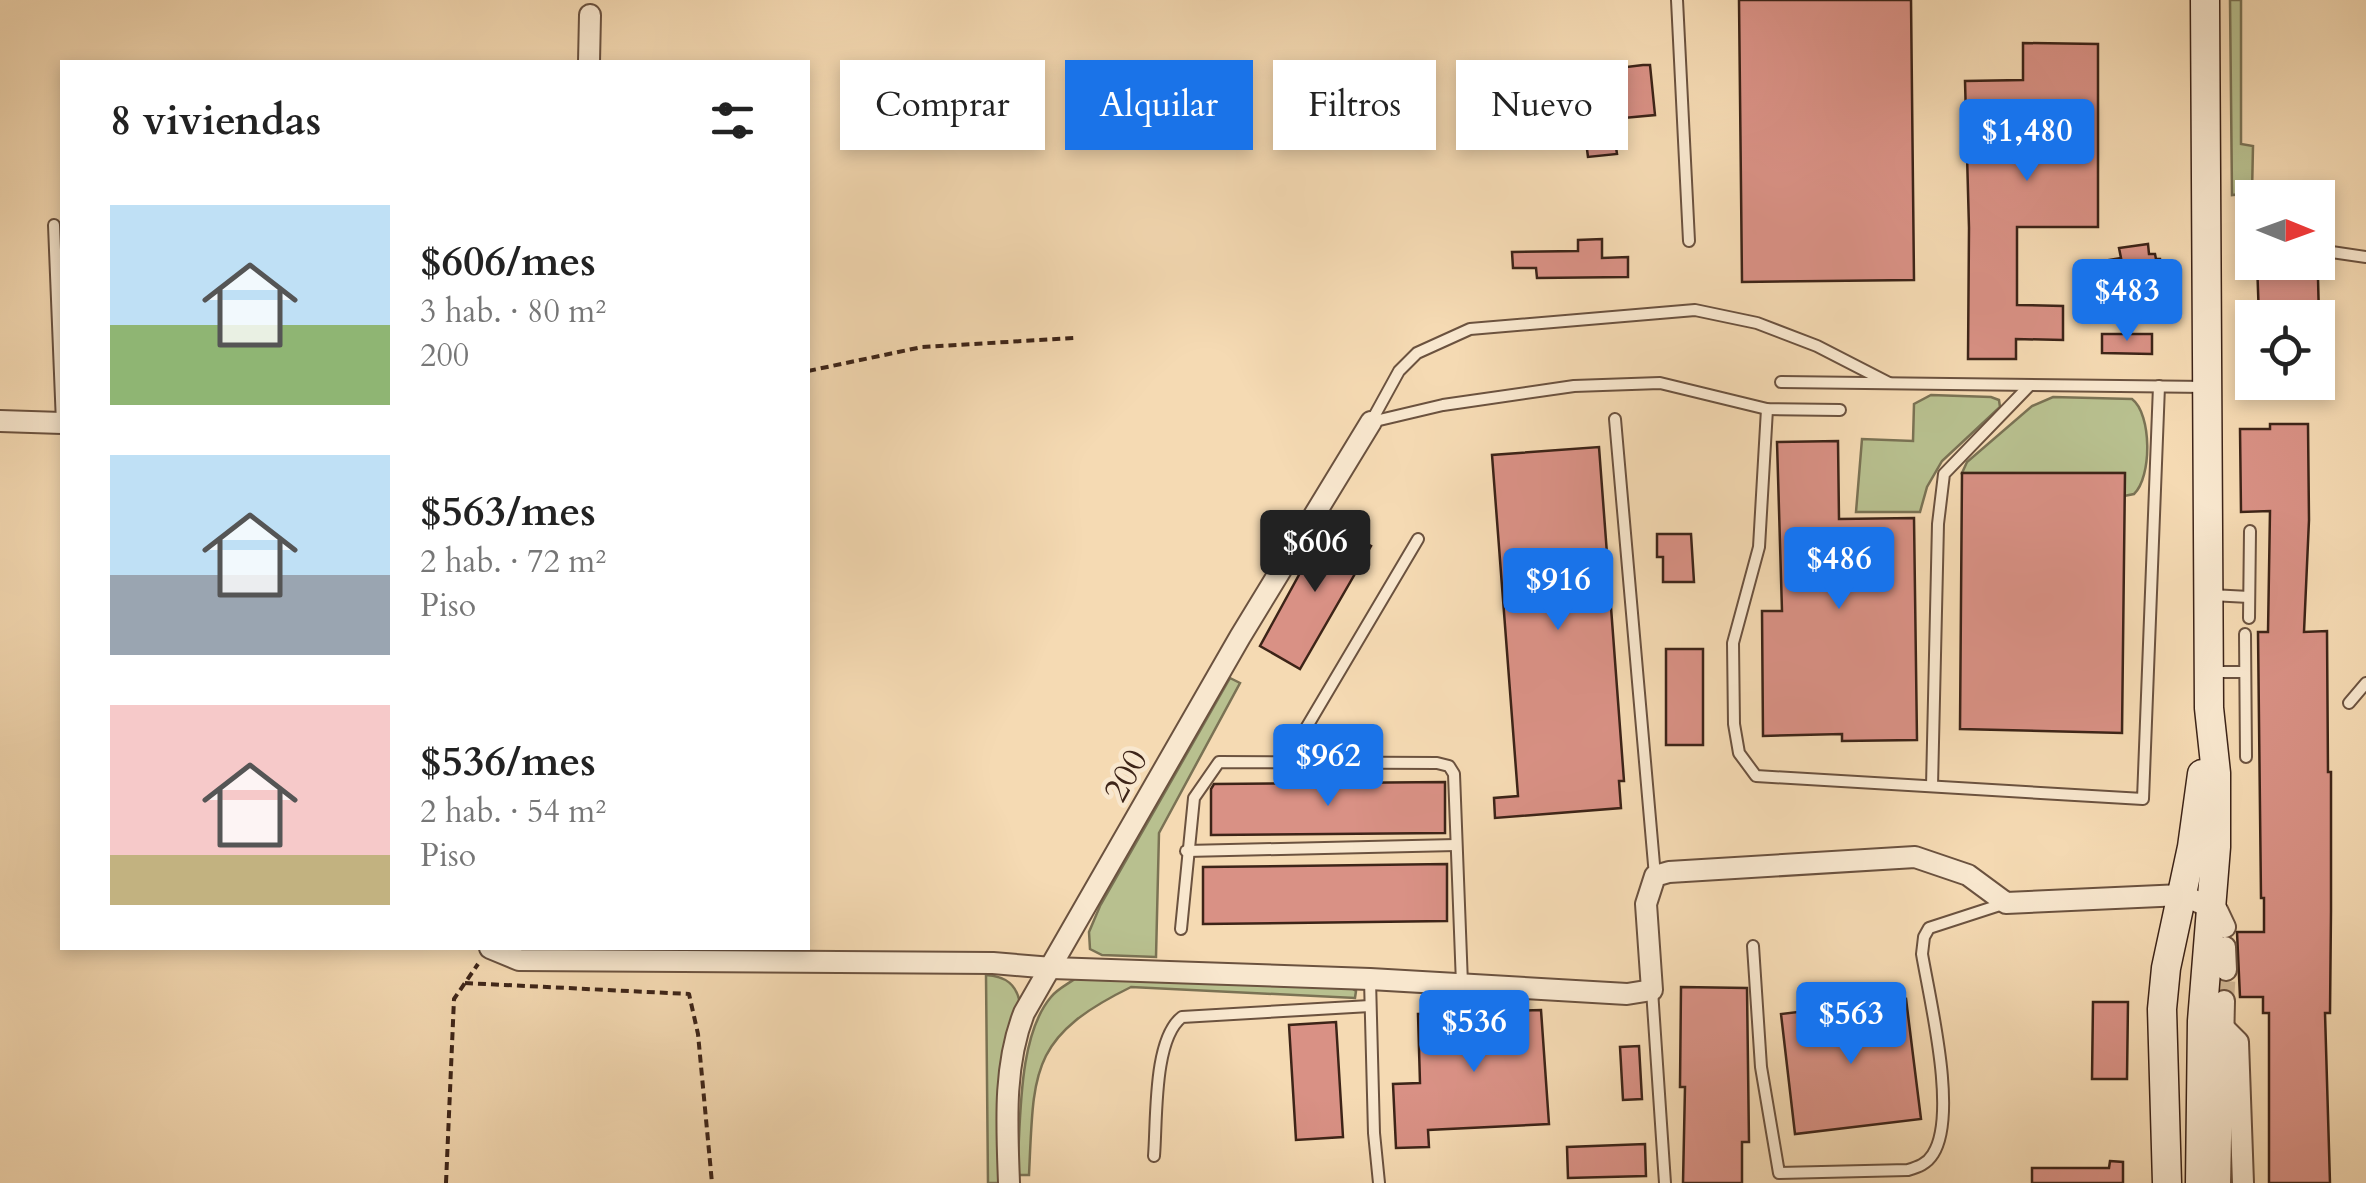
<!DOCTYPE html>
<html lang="es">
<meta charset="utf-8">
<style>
body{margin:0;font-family:Cardo,serif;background:#f6f6f6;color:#222;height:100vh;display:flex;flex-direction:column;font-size:38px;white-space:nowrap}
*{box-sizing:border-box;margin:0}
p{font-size:32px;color:#767676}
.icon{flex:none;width:55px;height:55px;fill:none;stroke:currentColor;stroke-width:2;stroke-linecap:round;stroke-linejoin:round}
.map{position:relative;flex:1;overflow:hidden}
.side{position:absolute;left:60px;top:60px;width:750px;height:890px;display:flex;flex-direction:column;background:#fff;border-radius:0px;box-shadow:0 5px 15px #0003}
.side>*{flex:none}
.hud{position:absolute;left:840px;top:60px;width:950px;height:90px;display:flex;gap:20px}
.needle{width:65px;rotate:91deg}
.controls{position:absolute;left:2235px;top:180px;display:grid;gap:20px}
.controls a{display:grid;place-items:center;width:100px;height:100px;border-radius:0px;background:#fff;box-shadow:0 5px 15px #0003;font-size:50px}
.price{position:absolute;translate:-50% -85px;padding:0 22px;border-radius:10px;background:#1a73e8;color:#fff;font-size:32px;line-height:65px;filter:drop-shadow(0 2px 5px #0008)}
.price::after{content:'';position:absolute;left:50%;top:60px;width:30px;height:22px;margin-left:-15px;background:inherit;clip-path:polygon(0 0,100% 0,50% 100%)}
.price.on{background:#222;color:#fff}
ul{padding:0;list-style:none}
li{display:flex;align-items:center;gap:30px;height:250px;padding:0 50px}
li span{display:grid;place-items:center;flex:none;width:280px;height:200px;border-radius:0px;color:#555}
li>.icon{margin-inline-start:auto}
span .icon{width:120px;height:120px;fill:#fffc;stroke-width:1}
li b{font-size:42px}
h2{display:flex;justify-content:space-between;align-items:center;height:120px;padding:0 50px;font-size:42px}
.tag{padding:0 35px;border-radius:0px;background:#fff;box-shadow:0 5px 15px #0003;font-size:35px;line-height:90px}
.tag.on{background:#1a73e8;color:#fff}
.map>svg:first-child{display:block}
.green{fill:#b8c08f;stroke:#7a7254;stroke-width:2.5}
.building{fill:#d99185;stroke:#3d2418;stroke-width:2.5}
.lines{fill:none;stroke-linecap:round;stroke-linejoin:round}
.street-tunnel{stroke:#d0b694;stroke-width:20;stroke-dasharray:20 10;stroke-linecap:butt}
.lane-casing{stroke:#6b523f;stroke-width:14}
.street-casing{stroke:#6b523f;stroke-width:24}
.secondary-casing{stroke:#3d2418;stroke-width:31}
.path{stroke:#3d2418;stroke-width:4;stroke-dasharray:8 5;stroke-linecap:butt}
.lane{stroke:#f8e7ce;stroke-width:10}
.street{stroke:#f8e7ce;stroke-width:20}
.secondary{stroke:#f8e7ce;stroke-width:28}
.labels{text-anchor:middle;stroke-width:9;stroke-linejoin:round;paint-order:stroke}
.street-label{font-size:35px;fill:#3d2418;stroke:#f8e7ce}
</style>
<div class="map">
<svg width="2366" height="1183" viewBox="0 0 2366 1183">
<rect width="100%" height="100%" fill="#f5dab3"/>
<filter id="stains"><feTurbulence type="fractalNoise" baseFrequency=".002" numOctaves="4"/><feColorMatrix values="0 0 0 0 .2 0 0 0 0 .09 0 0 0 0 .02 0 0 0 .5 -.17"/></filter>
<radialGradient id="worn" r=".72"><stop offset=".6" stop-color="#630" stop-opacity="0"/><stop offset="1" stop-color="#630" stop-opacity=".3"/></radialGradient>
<!-- green -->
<g class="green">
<polygon points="2230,0 2241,0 2241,144 2253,146 2252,193 2232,195"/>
<polygon points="1931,395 1991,397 1999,400 2000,407 1942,461 1927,487 1920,512 1856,512 1862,439 1913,441 1914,404"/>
<path d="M2053,397L2132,399C2152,414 2152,477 2134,494L2124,496V473H1962L1967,462L2032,406Z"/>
<polygon points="1230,678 1240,683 1159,833 1156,957 1102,955 1090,949 1089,932 1100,906"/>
<path d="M986,975C1005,976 1017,984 1020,1004L1000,1183H988Z"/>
<path d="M1076,978L1350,987L1356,991L1355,998L1131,987C1029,1037 1034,1071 1029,1175H1017C1021,1124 1017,1037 1051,997C1057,989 1068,984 1076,978Z"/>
</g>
<!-- building -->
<g class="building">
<polygon points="1739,0 1911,0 1914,280 1742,282"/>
<polygon points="2023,43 2098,44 2098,227 2017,227 2017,305 2063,306 2063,340 2016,339 2016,359 1968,359 1969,228 1965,81 2023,80"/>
<polygon points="1643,65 1650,65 1655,115 1612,119 1617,154 1588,157 1577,73"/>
<polygon points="1602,239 1602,258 1628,257 1628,277 1537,278 1536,268 1513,268 1512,252 1578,251 1578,240"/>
<polygon points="2148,244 2149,254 2155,254 2156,259 2160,259 2162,278 2113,285 2109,260 2121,258 2119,248"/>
<polygon points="2257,262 2302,262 2303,278 2318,278 2319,318 2259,318"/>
<polygon points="2102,334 2152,334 2152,354 2102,353"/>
<polygon points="2270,424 2308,424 2309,520 2304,632 2327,631 2328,772 2331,772 2331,911 2330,1013 2325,1013 2330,1183 2269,1183 2269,1013 2263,1013 2263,997 2240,997 2237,932 2264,932 2264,898 2261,898 2258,632 2268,632 2270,511 2241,512 2240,429 2270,429"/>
<polygon points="1838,441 1839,519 1914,518 1917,740 1842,741 1842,734 1763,736 1762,611 1782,611 1777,442"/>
<polygon points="1599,447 1624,781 1619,781 1621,808 1495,818 1494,798 1518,796 1492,455"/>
<polygon points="1962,473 2125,473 2122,733 1960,729"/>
<polygon points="1328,522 1371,546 1300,669 1260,646"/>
<polygon points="1657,534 1691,534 1694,582 1663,582 1663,557 1657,557"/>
<rect x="1666" y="649" width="37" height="96"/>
<polygon points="1445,782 1445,833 1211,835 1211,789 1214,784"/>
<polygon points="1447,864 1447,921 1203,924 1203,867"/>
<polygon points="1681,987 1747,988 1749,1142 1742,1142 1742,1183 1683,1183 1685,1087 1680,1087"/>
<polygon points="1906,999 1921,1119 1795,1134 1781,1014"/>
<polygon points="2093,1002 2128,1002 2127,1079 2092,1079"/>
<polygon points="1541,1010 1549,1124 1428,1130 1429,1147 1396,1148 1393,1084 1420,1083 1418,1014"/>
<polygon points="1336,1022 1343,1137 1296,1140 1289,1025"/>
<polygon points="1639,1046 1642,1099 1623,1100 1620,1047"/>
<polygon points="1645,1144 1646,1176 1568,1178 1567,1147"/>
<polygon points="2110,1161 2123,1162 2123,1183 2032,1183 2032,1168 2109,1168"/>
</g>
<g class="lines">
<!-- street-tunnel -->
<polyline class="street-tunnel" points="2224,1001 2226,970"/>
<defs>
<g id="lane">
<polyline points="1677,0 1689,241"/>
<polyline points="54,225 62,423"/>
<polyline points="2318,250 2366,257"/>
<polyline points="1781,382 2207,387"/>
<polyline points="1767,409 1759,547 1733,643 1734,724 1739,753 1756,776 2143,799 2159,386"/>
<polyline points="1615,419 1655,876"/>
<polyline points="1371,422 1399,371 1417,353 1470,329 1695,310 1757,323 1817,346 1889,383"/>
<polyline points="1371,422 1443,405 1574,386 1660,383 1767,409 1840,410"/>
<polyline points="2211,595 2249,597"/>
<polyline points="2249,618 2250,531"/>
<polyline points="2245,634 2246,757"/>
<polyline points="2211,672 2245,672"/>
<polyline points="2349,703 2366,683"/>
<polyline points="1286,762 1418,539"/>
<polyline points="1932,786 1938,524 1944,474 2030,385"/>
<polyline points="1186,851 1456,845"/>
<polyline points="1181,929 1194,798 1219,762 1437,763 1449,766 1454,774 1462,984"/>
<path d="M1753,946L1761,1067L1779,1173L1908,1170C1918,1167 1927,1164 1933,1154C1958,1115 1930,1001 1922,954L1924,937L1929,928L2006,903"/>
<polyline points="1370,980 1374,1133 1379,1183"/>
<polyline points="1652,990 1665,1183"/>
<path d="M1154,1156C1157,1120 1153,1039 1182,1017L1370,1006"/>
</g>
<g id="street">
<polyline points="589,62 590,15"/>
<polyline points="0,421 62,423"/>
<polyline points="2225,947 2226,970"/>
<polyline points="490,948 519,960 993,963 1052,968 1370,979 1627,994 1652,990 1646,904 1655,876 1669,872 1915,857 1968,875 2006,903 2182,895 2217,910 2225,927"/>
<polyline points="2202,1021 2221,1025 2238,1042 2243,1183"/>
<path d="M1009,1183C1007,1126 1003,1067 1024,1013L1240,637L1371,422"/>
<polyline points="2220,1183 2224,1001"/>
</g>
<g id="secondary">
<polyline points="2167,1183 2162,1009 2166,968 2192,847 2202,774"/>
<polyline points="2200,1183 2202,1021 2216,847 2216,773 2209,708 2205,0"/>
</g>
</defs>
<!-- lane casing -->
<use href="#lane" class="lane-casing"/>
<!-- street casing -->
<use href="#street" class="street-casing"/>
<!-- secondary casing -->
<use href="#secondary" class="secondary-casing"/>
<!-- path -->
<g class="path">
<polyline points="808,371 922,347 1074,338"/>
<polyline points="465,983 689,994 698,1034 712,1183"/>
<polyline points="446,1183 454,999 478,964"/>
</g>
<!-- lane -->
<use href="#lane" class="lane"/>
<!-- street -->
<use href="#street" class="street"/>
<!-- secondary -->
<use href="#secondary" class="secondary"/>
</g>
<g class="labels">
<!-- street labels -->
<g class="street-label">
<text transform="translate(1125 775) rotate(-61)" y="12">200</text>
</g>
</g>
<rect width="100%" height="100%" filter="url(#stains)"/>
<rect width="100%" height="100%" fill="url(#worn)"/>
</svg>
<div class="controls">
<a><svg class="needle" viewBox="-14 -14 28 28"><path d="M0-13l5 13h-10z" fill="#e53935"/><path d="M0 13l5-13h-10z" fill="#767676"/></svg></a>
<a><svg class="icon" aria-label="locate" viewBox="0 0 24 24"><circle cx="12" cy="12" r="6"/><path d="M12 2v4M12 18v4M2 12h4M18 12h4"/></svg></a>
</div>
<b class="price" style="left:2027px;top:184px">$1,480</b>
<b class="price" style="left:2127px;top:344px">$483</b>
<b class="price on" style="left:1315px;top:595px">$606</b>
<b class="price" style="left:1839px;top:612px">$486</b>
<b class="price" style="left:1558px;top:633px">$916</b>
<b class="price" style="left:1328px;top:809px">$962</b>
<b class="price" style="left:1851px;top:1067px">$563</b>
<b class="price" style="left:1474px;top:1075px">$536</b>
<div class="hud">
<a class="tag">Comprar</a>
<a class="tag on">Alquilar</a>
<a class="tag">Filtros</a>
<a class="tag">Nuevo</a>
</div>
<section class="side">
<h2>8 viviendas<svg class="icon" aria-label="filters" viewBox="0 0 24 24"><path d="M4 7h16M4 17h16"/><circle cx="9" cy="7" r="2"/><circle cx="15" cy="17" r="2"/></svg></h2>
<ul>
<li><span style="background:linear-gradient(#bfe0f5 60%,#8fb573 0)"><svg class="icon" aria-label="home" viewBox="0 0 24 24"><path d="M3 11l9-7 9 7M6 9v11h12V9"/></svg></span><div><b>$606/mes</b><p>3 hab. · 80 m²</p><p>200</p></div></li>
<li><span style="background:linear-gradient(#bfe0f5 60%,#9aa5b1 0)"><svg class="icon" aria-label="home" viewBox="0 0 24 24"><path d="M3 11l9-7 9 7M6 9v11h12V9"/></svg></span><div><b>$563/mes</b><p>2 hab. · 72 m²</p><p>Piso</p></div></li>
<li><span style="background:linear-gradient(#f6c9c9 75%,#c2b280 0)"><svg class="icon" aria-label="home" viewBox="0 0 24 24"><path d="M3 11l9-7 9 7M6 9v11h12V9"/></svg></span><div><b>$536/mes</b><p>2 hab. · 54 m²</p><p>Piso</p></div></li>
</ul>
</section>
</div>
